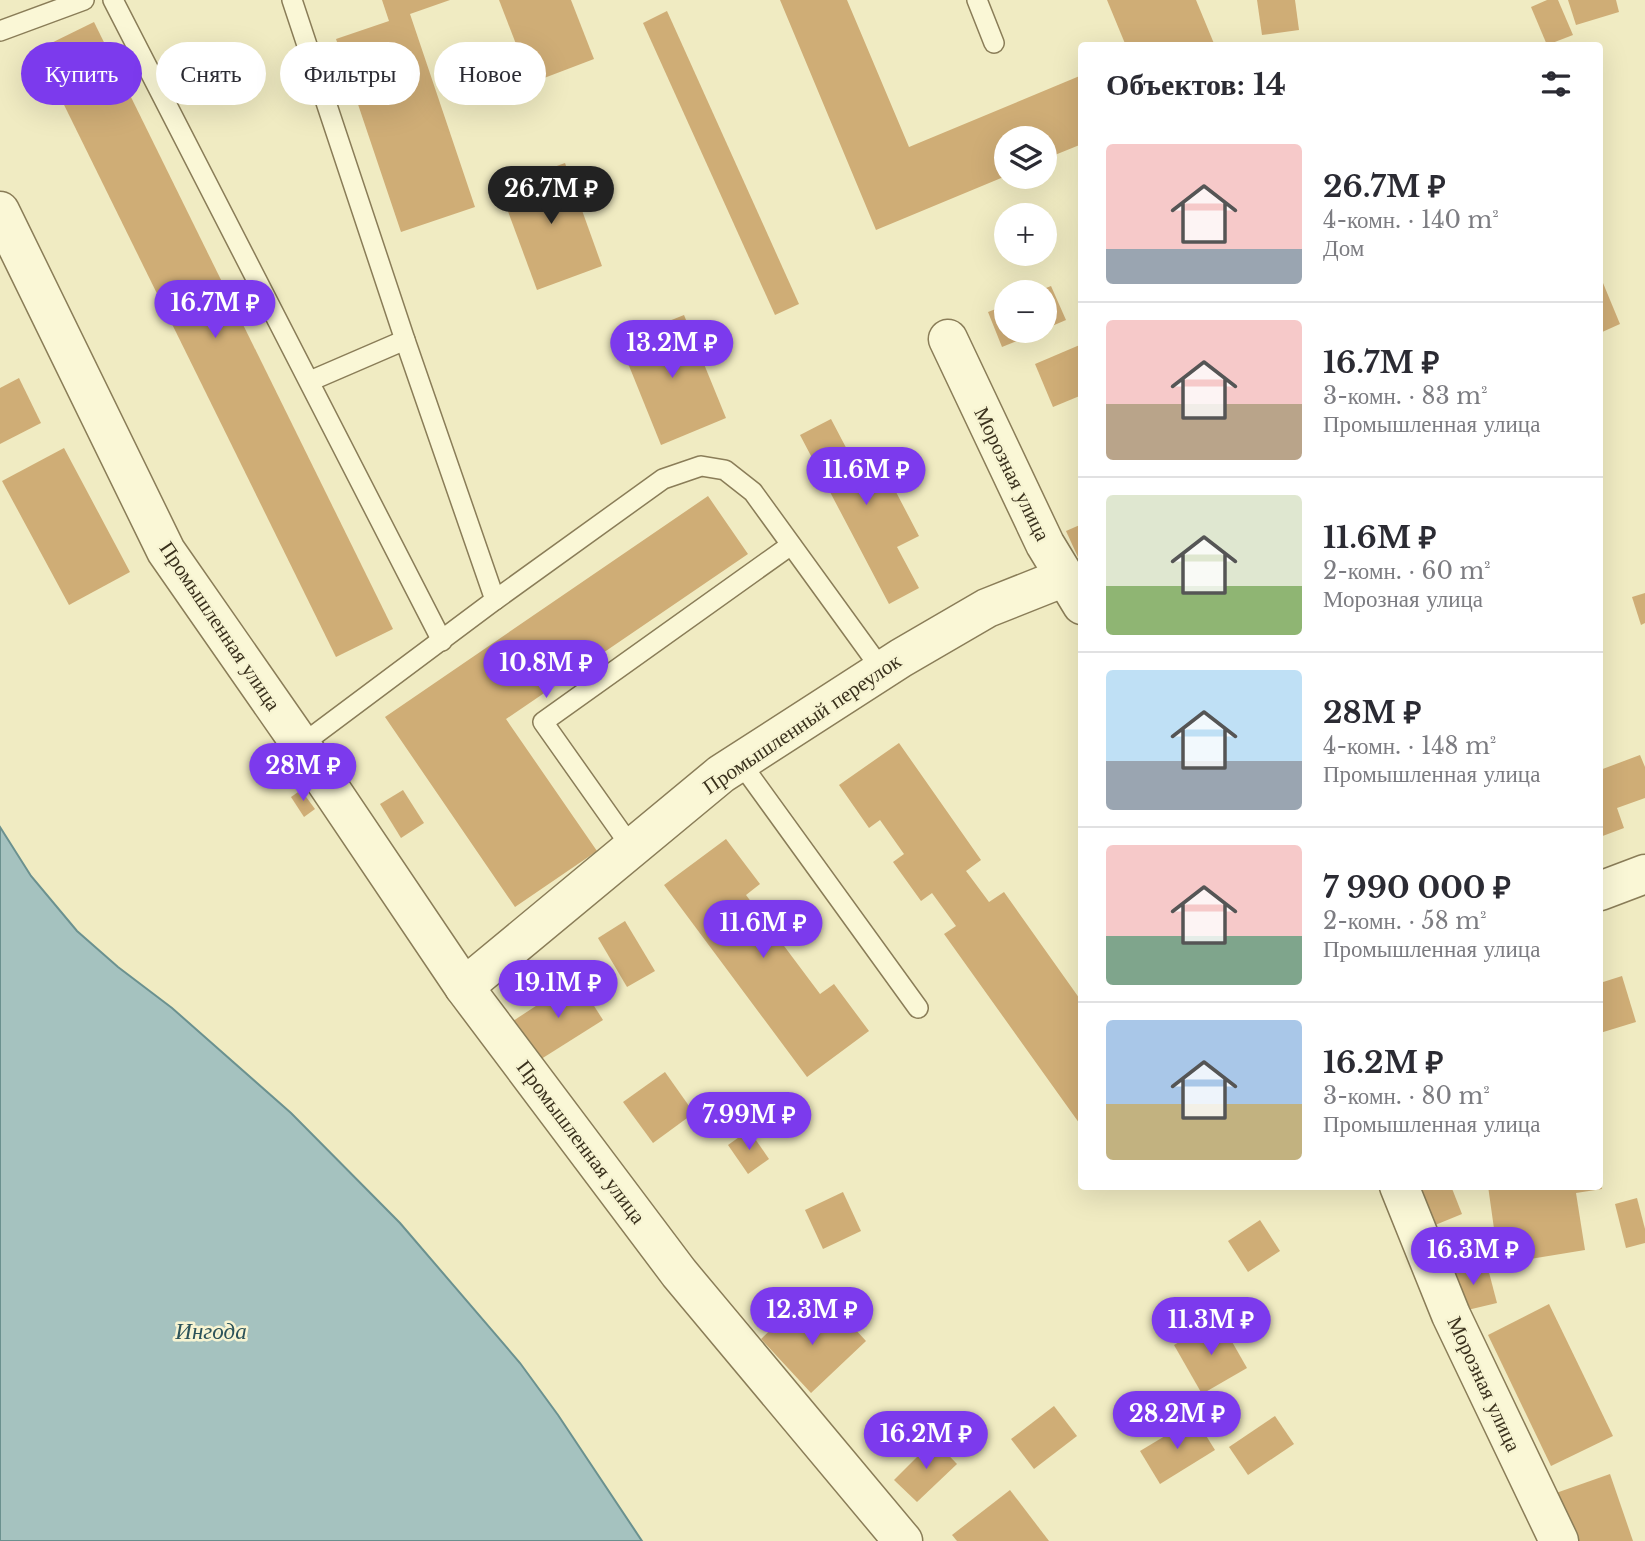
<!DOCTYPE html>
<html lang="ru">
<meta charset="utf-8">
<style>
body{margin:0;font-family:"Libre Baskerville",serif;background:#f7f7f7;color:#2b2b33;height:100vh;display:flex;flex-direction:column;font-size:26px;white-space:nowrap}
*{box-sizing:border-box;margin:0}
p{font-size:23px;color:#7c7c81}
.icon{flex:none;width:38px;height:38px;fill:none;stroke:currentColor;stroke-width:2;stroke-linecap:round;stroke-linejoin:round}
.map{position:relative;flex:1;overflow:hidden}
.side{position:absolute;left:1078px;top:42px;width:525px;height:1148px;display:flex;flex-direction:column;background:#fff;border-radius:7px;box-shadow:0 7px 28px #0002}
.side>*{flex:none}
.guide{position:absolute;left:21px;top:42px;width:665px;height:63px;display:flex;gap:14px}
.controls{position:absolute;left:994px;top:126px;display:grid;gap:14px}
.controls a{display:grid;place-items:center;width:63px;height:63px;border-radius:50%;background:#fff;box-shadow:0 7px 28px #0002;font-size:35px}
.price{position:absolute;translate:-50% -60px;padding:0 16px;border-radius:24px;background:#7c3aed;color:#fff;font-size:23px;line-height:46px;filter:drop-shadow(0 2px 4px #0008)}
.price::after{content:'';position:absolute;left:50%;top:42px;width:21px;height:16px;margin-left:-10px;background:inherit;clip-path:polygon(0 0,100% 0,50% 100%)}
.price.active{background:#222;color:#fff}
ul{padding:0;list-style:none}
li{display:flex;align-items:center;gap:21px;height:175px;padding:0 28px}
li+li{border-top:2px solid #e1e1e2}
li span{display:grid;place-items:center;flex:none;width:196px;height:140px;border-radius:7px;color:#555}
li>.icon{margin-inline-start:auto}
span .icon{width:84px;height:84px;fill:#fffc;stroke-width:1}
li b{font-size:30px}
h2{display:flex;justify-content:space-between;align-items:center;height:84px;padding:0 28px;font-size:30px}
.tag{padding:0 24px;border-radius:32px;background:#fff;box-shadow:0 7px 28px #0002;font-size:24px;line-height:63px}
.tag.active{background:#7c3aed;color:#fff}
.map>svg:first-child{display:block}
.water{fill:#a5c2bf;stroke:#6b918f;stroke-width:2}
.building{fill:#cfad76}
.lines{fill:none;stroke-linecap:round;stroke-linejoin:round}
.lane-casing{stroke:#8a7d58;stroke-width:22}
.street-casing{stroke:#8a7d58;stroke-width:41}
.lane{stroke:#faf7d6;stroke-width:19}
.street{stroke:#faf7d6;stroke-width:38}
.labels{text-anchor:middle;stroke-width:5;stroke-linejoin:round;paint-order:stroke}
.street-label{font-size:21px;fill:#3a311d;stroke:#f7f4d2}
.water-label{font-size:23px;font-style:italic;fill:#2c535a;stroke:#f7f4d2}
</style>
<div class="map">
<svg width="1645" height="1541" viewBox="0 0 1645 1541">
<rect width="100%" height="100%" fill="#f0ebc2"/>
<!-- water -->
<polygon class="water" points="0,827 31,876 77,931 118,967 172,1008 291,1113 400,1223 520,1363 558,1415 642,1541 0,1541"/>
<!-- building -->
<g class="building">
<polygon points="382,0 450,0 410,14 475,207 401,232 336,39 389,21"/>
<polygon points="499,0 571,0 594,59 531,83"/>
<polygon points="780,0 847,0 909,147 1082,75 1082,144 1045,159 1045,138 1006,138 1006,176 876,230"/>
<polygon points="1107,0 1196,0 1215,46 1126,46"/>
<polygon points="1257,0 1295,0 1299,30 1262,35"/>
<polygon points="1547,0 1558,0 1573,35 1547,45 1531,7"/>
<polygon points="1568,0 1616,0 1619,12 1576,25"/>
<polygon points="667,11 799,304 775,315 643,23"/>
<polygon points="94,22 393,629 336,657 37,50"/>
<polygon points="565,163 602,266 537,290 499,187"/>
<polygon points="1603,283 1620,324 1600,333 1600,284"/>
<polygon points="1051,286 1066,320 1045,329 1045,292 1036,292"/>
<polygon points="1006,305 1006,331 1041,331 1002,347 988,312"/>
<polygon points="684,315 726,418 661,445 619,341"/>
<polygon points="1082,344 1082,395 1053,407 1035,364"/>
<polygon points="19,378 41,423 0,444 0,388"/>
<polygon points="831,419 852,459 873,448 919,536 897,547 919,588 889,604 800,435"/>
<polygon points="64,448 130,572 69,605 2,481"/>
<polygon points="708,496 748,554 506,719 597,851 515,907 385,717"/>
<polygon points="1082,524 1082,566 1066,531"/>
<polygon points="1645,593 1645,623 1641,625 1632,597"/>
<polygon points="899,743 981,860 966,871 989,902 1004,892 1082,1002 1082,1127 944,934 956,926 932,893 921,901 893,862 904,854 880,820 869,828 839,785"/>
<polygon points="1640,755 1645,767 1645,798 1617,808 1624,828 1600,837 1600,770"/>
<polygon points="301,790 315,809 304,817 291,797"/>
<polygon points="403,790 424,823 401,838 380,804"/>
<polygon points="726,839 760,884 746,895 820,994 834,984 869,1031 807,1077 664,885"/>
<polygon points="625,921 655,971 627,987 598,938"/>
<polygon points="1622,976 1636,1022 1600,1033 1600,983"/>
<polygon points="577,979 603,1020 538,1061 513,1021"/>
<polygon points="665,1072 694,1113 653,1143 623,1102"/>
<polygon points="749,1130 769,1159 748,1174 728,1145"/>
<polygon points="1406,1186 1451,1186 1462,1214 1423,1230"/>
<polygon points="1488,1186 1601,1186 1602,1189 1576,1193 1585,1250 1499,1264"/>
<polygon points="843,1192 861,1231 823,1249 805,1210"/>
<polygon points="1637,1198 1645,1229 1645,1243 1626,1248 1615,1204"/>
<polygon points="1260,1220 1280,1251 1248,1272 1228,1241"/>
<polygon points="1486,1261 1497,1303 1459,1312 1448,1271"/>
<polygon points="1549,1304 1613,1436 1551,1466 1488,1335"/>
<polygon points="797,1305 824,1333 842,1315 866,1341 811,1393 761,1339"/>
<polygon points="1219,1319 1247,1368 1202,1394 1174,1345"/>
<polygon points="1054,1406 1077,1436 1034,1469 1011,1439"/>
<polygon points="1275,1416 1294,1444 1248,1475 1229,1447"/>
<polygon points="1195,1418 1215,1450 1160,1484 1140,1451"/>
<polygon points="934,1440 957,1464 917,1502 894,1480"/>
<polygon points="1610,1474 1633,1541 1572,1541 1556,1493"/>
<polygon points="1010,1490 1049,1541 957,1541 952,1535"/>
</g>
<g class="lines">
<defs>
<g id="lane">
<polyline points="113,0 442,641"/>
<polyline points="292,0 405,340 495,600 301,745"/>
<polyline points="977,0 994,43"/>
<polyline points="0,31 84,0"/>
<polyline points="310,381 405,340"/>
<polyline points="495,600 663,479 701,466 725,470 753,492 882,670"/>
<polyline points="740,762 918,1008"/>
<polyline points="632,848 543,722 791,545"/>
</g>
<g id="street">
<polyline points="0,211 166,551 301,745 464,987 679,1273 903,1541"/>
<polyline points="948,339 1045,544 1082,605"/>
<polyline points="1600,891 1645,874"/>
<polyline points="464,987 721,774 901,658 987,608 1065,577"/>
<polyline points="1399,1186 1451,1315 1559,1541"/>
</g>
</defs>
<!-- lane casing -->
<use href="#lane" class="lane-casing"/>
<!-- street casing -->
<use href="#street" class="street-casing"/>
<!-- lane -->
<use href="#lane" class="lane"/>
<!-- street -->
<use href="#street" class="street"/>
</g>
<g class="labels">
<!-- street labels -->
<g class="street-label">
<text transform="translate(1012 474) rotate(64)" y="7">Морозная улица</text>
<text transform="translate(220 626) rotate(56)" y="7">Промышленная улица</text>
<text transform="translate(802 724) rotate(-34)" y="7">Промышленный переулок</text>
<text transform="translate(581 1142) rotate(53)" y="7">Промышленная улица</text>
<text transform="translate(1484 1384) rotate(65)" y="7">Морозная улица</text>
</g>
<!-- water labels -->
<g class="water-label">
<text x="211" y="1339">Ингода</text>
</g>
</g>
</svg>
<div class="controls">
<a><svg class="icon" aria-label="layers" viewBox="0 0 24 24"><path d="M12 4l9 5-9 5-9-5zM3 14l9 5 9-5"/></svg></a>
<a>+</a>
<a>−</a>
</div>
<b class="price active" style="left:551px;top:226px">26.7M ₽</b>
<b class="price" style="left:215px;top:340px">16.7M ₽</b>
<b class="price" style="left:672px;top:380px">13.2M ₽</b>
<b class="price" style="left:866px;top:507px">11.6M ₽</b>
<b class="price" style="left:546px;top:700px">10.8M ₽</b>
<b class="price" style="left:303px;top:803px">28M ₽</b>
<b class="price" style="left:763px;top:960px">11.6M ₽</b>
<b class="price" style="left:558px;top:1020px">19.1M ₽</b>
<b class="price" style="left:749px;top:1152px">7.99M ₽</b>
<b class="price" style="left:1473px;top:1287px">16.3M ₽</b>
<b class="price" style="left:812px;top:1347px">12.3M ₽</b>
<b class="price" style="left:1211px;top:1357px">11.3M ₽</b>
<b class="price" style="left:1177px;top:1451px">28.2M ₽</b>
<b class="price" style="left:926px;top:1471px">16.2M ₽</b>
<div class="guide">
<a class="tag active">Купить</a>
<a class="tag">Снять</a>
<a class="tag">Фильтры</a>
<a class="tag">Новое</a>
</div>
<section class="side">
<h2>Объектов: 14<svg class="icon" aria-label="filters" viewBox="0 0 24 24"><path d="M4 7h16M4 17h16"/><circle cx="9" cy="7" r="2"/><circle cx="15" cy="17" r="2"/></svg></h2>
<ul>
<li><span style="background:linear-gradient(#f6c9c9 75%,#9aa5b1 0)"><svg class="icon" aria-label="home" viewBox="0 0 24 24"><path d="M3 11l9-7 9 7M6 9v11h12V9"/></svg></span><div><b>26.7M ₽</b><p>4-комн. · 140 m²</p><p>Дом</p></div></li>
<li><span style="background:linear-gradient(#f6c9c9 60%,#b9a48a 0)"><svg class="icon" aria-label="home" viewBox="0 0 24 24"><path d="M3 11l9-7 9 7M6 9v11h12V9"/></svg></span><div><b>16.7M ₽</b><p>3-комн. · 83 m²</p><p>Промышленная улица</p></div></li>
<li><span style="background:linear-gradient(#dfe7d0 65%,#8fb573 0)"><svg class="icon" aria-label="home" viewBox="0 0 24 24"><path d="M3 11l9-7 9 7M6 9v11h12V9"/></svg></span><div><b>11.6M ₽</b><p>2-комн. · 60 m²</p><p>Морозная улица</p></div></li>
<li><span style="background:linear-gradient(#bfe0f5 65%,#9aa5b1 0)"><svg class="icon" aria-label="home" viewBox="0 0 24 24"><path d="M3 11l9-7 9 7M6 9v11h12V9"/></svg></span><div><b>28M ₽</b><p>4-комн. · 148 m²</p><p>Промышленная улица</p></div></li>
<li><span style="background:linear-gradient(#f6c9c9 65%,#7fa58c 0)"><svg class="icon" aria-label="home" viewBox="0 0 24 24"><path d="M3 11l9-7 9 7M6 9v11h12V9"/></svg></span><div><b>7 990 000 ₽</b><p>2-комн. · 58 m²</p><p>Промышленная улица</p></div></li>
<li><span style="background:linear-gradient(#a9c7e8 60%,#c2b280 0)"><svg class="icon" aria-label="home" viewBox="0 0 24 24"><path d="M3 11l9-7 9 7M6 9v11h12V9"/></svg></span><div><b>16.2M ₽</b><p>3-комн. · 80 m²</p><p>Промышленная улица</p></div></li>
</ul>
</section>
</div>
